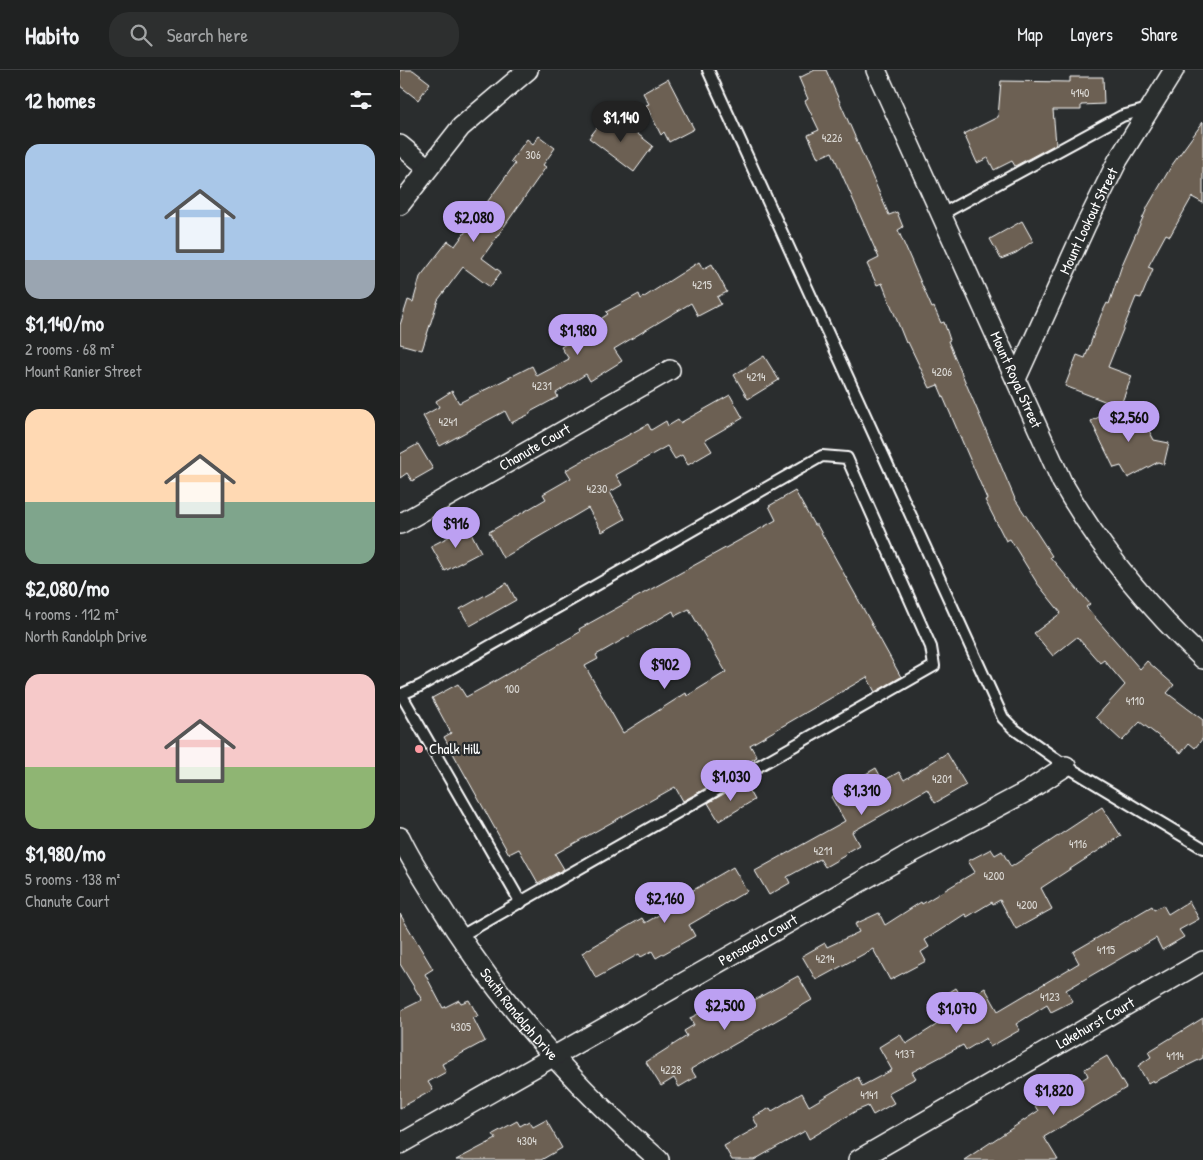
<!DOCTYPE html>
<meta charset="utf-8">
<style>
body{margin:0;font-family:"Patrick Hand",sans-serif;background:#2d2f2f;color:#f1f3f6;height:100vh;display:flex;flex-direction:column;font-size:19px;white-space:nowrap}
*{box-sizing:border-box;margin:0}
p{font-size:16px;color:#a2a4a5}
.icon{flex:none;width:28px;height:28px;fill:none;stroke:currentColor;stroke-width:2;stroke-linecap:round;stroke-linejoin:round}
.map{position:relative;flex:1;overflow:hidden}
.drawer{display:flex;flex-direction:column;background:#202222;width:400px}
.drawer>*{flex:none}
.price{position:absolute;translate:-50% -42px;padding:0 11px;border-radius:18px;background:#bca0f2;color:#111;font-size:16px;line-height:32px;filter:drop-shadow(0 1px 2px #0008)}
.price::after{content:'';position:absolute;left:50%;top:30px;width:15px;height:11px;margin-left:-8px;background:inherit;clip-path:polygon(0 0,100% 0,50% 100%)}
.price.on{background:#222;color:#fff}
ul{padding:0;list-style:none}
li{display:grid;align-content:center;gap:10px;height:265px;padding:0 25px}
li span{display:grid;place-items:center;height:155px;border-radius:15px;color:#555}
li>.icon{margin-inline-start:auto}
span .icon{width:90px;height:90px;fill:#fffc;stroke-width:1}
li b{font-size:21px}
h2{display:flex;justify-content:space-between;align-items:center;height:60px;padding:0 25px;font-size:21px}
header{display:flex;align-items:center;gap:30px;box-sizing:border-box;height:70px;padding:0 25px;background:#202222;border-bottom:1px solid #3d3f40}
header strong{font-size:24px}
nav{display:flex;gap:28px;margin-inline-start:auto;font-size:18px}
.search{width:350px;height:45px;background:#2d2f2f;display:flex;align-items:center;gap:12px;box-sizing:border-box;padding:0 18px;border-radius:20px;color:#a2a4a5;font-size:19px}
main{display:flex;flex:1;min-height:0}
.map>svg:first-child{display:block}
.building{fill:#6c6153;stroke:#fff;fill-rule:evenodd}
.lines{fill:none;stroke-linecap:round;stroke-linejoin:round}
.lane-casing{stroke:#fff;stroke-width:14}
.street-casing{stroke:#fff;stroke-width:22}
.lane{stroke:#2a2d2e;stroke-width:10}
.street{stroke:#2a2d2e;stroke-width:19}
.poi-dot{fill:#ff9aa2;stroke:#2a2d2e;stroke-width:2}
.labels{text-anchor:middle;stroke-width:4.5;stroke-linejoin:round;paint-order:stroke}
.number-label{font-size:12px;fill:#dad8d4}
.street-label{font-size:15px;fill:#fff;stroke:#2a2d2e}
.poi-label{font-size:15px;fill:#fff;stroke:#2a2d2e;text-anchor:start}
</style>
<header>
<strong>Habito</strong>
<div class="search"><svg class="icon" aria-label="search" viewBox="0 0 24 24"><circle cx="10" cy="10" r="6"/><path d="M15 15l6 6"/></svg>Search here</div>
<nav><a>Map</a><a>Layers</a><a>Share</a></nav>
</header>
<main>
<section class="drawer">
<h2>12 homes<svg class="icon" aria-label="filters" viewBox="0 0 24 24"><path d="M4 7h16M4 17h16"/><circle cx="9" cy="7" r="2"/><circle cx="15" cy="17" r="2"/></svg></h2>
<ul>
<li><span style="background:linear-gradient(#a9c7e8 75%,#9aa5b1 0)"><svg class="icon" aria-label="home" viewBox="0 0 24 24"><path d="M3 11l9-7 9 7M6 9v11h12V9"/></svg></span><div><b>$1,140/mo</b><p>2 rooms · 68 m²</p><p>Mount Ranier Street</p></div></li>
<li><span style="background:linear-gradient(#ffd9b3 60%,#7fa58c 0)"><svg class="icon" aria-label="home" viewBox="0 0 24 24"><path d="M3 11l9-7 9 7M6 9v11h12V9"/></svg></span><div><b>$2,080/mo</b><p>4 rooms · 112 m²</p><p>North Randolph Drive</p></div></li>
<li><span style="background:linear-gradient(#f6c9c9 60%,#8fb573 0)"><svg class="icon" aria-label="home" viewBox="0 0 24 24"><path d="M3 11l9-7 9 7M6 9v11h12V9"/></svg></span><div><b>$1,980/mo</b><p>5 rooms · 138 m²</p><p>Chanute Court</p></div></li>
</ul>
</section>
<div class="map">
<svg width="803" height="1090" viewBox="0 0 803 1090">
<rect width="100%" height="100%" fill="#2a2d2e"/>
<filter id="ink" filterUnits="userSpaceOnUse"><feTurbulence type="fractalNoise" baseFrequency=".02" numOctaves="2"/><feDisplacementMap in="SourceGraphic" scale="10" xChannelSelector="R" yChannelSelector="G"/><feConvolveMatrix kernelMatrix="1 2 1 2 8 2 1 2 1" color-interpolation-filters="sRGB"/></filter>
<g filter="url(#ink)">
<!-- building -->
<g class="building">
<polygon points="0,0 13,0 30,13 18,30 0,16"/>
<polygon points="415,0 426,0 489,145 497,142 503,157 498,160 532,238 534,237 541,253 544,252 550,270 548,271 615,429 652,486 650,487 690,534 686,537 740,599 747,591 774,615 767,623 803,650 803,668 795,678 789,673 781,683 740,652 722,671 696,647 725,615 704,590 700,593 677,567 653,586 634,563 661,543 637,513 610,469 606,471 585,430 587,429 538,315 530,318 508,272 506,273 482,213 477,215 467,194 479,188 432,82 418,88 408,65 419,60 405,31 408,29 399,8"/>
<polygon points="670,7 703,7 704,34 681,35 681,40 653,40 656,74 615,96 612,91 594,100 588,88 577,93 564,64 598,47 601,11 670,12"/>
<polygon points="268,9 294,59 269,72 264,62 261,65 246,35 249,34 243,23"/>
<polygon points="207,45 217,53 220,50 253,76 234,102 189,68"/>
<polygon points="803,52 803,133 792,127 770,166 766,164 748,197 753,199 741,228 736,227 708,297 732,306 720,337 665,316 677,285 685,288 701,245 707,233 709,234 722,195 748,136 772,95"/>
<polygon points="139,66 155,78 143,95 146,97 82,188 101,202 90,217 63,197 38,230 22,280 0,274 0,255 8,230 13,232 20,207 48,171 55,176 115,94 111,91 127,69 133,74"/>
<polygon points="622,151 633,171 616,183 601,189 590,169"/>
<polygon points="299,192 303,199 312,194 327,222 317,227 321,234 298,246 291,233 214,279 222,291 190,311 186,304 156,323 158,327 130,342 130,344 111,353 105,341 40,376 23,346 39,337 36,331 52,321 59,333 132,296 137,306 169,289 161,277 166,274 165,273 208,244 206,242 239,224 241,229"/>
<polygon points="364,286 379,310 348,329 334,305"/>
<polygon points="330,325 343,348 305,370 312,381 288,395 282,385 275,389 267,376 216,405 222,415 210,422 225,449 202,462 188,438 103,488 89,462 146,429 143,424 171,408 166,400 248,354 251,360 266,351 268,356 278,350 280,353"/>
<polygon points="711,341 745,353 754,370 769,373 764,394 758,392 728,408 721,396 714,398 691,351"/>
<polygon points="18,374 33,399 12,411 7,403 0,408 0,384"/>
<path d="M395,421L414,455H417L501,607L475,622L467,607L350,675L357,687L301,721L283,731L275,717L155,784L164,799L138,813L119,779L109,784L44,667L51,663L32,628L58,614L66,627L88,615L180,562L179,559L376,450L369,436ZM289,539L326,602L287,626L286,623L223,663L185,596L198,589L196,585L273,541L275,546Z"/>
<polygon points="68,457 81,482 45,501 31,476"/>
<polygon points="107,513 116,530 70,556 60,539"/>
<polygon points="547,683 566,715 535,733 527,719 491,740 452,762 459,775 445,783 446,785 425,797 420,789 387,807 390,813 369,825 355,801 445,751 431,727 461,710 459,708 476,698 483,711 499,702 504,710"/>
<polygon points="344,712 354,730 319,751 308,733"/>
<polygon points="702,737 721,766 641,818 652,839 616,859 600,830 593,834 592,832 567,847 565,844 525,870 529,877 521,882 526,891 490,910 473,879 416,910 402,886 425,873 427,877 459,862 455,854 479,843 485,855 521,832 522,834 575,802 568,791 591,779 595,785 602,781 611,797"/>
<polygon points="333,797 347,821 289,855 295,866 256,888 252,881 241,887 239,884 196,908 182,883 242,848 245,853 274,836 268,825 286,815 290,822"/>
<polygon points="789,831 799,849 779,860 784,867 762,880 756,868 666,920 673,931 651,942 647,935 616,954 620,960 590,977 586,968 566,980 563,975 512,1002 516,1008 488,1023 494,1033 473,1045 468,1036 456,1041 409,1069 405,1061 354,1090 332,1090 324,1076 358,1057 353,1047 370,1038 372,1041 402,1023 409,1036 458,1007 462,1016 492,1000 479,977 500,964 506,974 541,952 529,935 556,918 564,931 585,918 598,941 679,893 673,882 752,836 754,840 763,835 768,844"/>
<polygon points="0,844 33,899 25,904 43,938 59,930 61,933 69,930 78,946 73,948 85,971 42,994 46,1002 28,1012 33,1020 0,1038 0,941 22,930 0,894"/>
<polygon points="398,906 412,930 291,999 296,1007 279,1017 274,1008 261,1016 246,992 287,966 284,961 294,955 290,948 320,933 327,945"/>
<polygon points="803,948 803,988 754,1012 753,1010 748,1013 738,996 751,987 748,982"/>
<polygon points="707,986 726,1018 644,1067 658,1090 564,1090 638,1041 632,1031 654,1017 658,1025 688,1006 685,999"/>
<polygon points="146,1050 162,1078 141,1090 56,1090 96,1069 93,1064 117,1051 120,1056 129,1051 133,1057"/>
</g>
<g class="lines">
<defs>
<g id="lane">
<polyline points="308,0 603,648 614,659 666,696 803,778"/>
<polyline points="542,144 722,46 748,39"/>
<polyline points="1,624 121,833"/>
<polyline points="0,625 20,616 422,386 447,388 531,577 534,596 59,867"/>
</g>
<g id="street">
<path id="s1" d="M476,0L662,412C700,479 747,536 803,589"/>
<polyline points="0,75 28,98"/>
<polyline points="0,135 61,57 128,0"/>
<path id="s2" d="M616,309L686,155L718,90L774,0"/>
<path id="s3" d="M0,454L270,300"/>
<path id="s4" d="M0,767C10,789 24,809 36,829C96,928 172,1014 259,1090"/>
<path id="s5" d="M0,1074L504,787L626,722L666,696"/>
<path id="s6" d="M458,1090L803,891"/>
</g>
</defs>
<!-- lane casing -->
<use href="#lane" class="lane-casing"/>
<!-- street casing -->
<use href="#street" class="street-casing"/>
<!-- lane -->
<use href="#lane" class="lane"/>
<!-- street -->
<use href="#street" class="street"/>
</g>
</g>
<!-- markers -->
<circle class="poi-dot" cx="19" cy="679" r="5"/>
<g class="labels">
<!-- number labels -->
<g class="number-label">
<text x="680" y="27">4140</text>
<text x="432" y="72">4226</text>
<text x="133" y="89">306</text>
<text x="302" y="219">4215</text>
<text x="542" y="306">4206</text>
<text x="356" y="311">4214</text>
<text x="142" y="320">4231</text>
<text x="48" y="356">4241</text>
<text x="197" y="423">4230</text>
<text x="112" y="623">100</text>
<text x="735" y="635">4110</text>
<text x="542" y="713">4201</text>
<text x="678" y="778">4116</text>
<text x="423" y="785">4211</text>
<text x="594" y="810">4200</text>
<text x="627" y="839">4200</text>
<text x="706" y="884">4115</text>
<text x="425" y="893">4214</text>
<text x="650" y="931">4123</text>
<text x="61" y="961">4305</text>
<text x="505" y="988">4137</text>
<text x="775" y="990">4114</text>
<text x="271" y="1004">4228</text>
<text x="469" y="1029">4141</text>
<text x="127" y="1075">4304</text>
</g>
<!-- street labels -->
<g class="street-label">
<text dy="5" stroke="none"><textPath href="#s2" startOffset="174">Mount Lookout Street</textPath></text>
<text dy="5" stroke="none"><textPath href="#s1" startOffset="340">Mount Royal Street</textPath></text>
<text dy="5" stroke="none"><textPath href="#s3" startOffset="155">Chanute Court</textPath></text>
<text dy="5" stroke="none"><textPath href="#s5" startOffset="412">Pensacola Court</textPath></text>
<text dy="5" stroke="none"><textPath href="#s4" startOffset="214">South Randolph Drive</textPath></text>
<text dy="5" stroke="none"><textPath href="#s6" startOffset="274">Lakehurst Court</textPath></text>
</g>
<!-- poi labels -->
<g class="poi-label">
<text x="29" y="684">Chalk Hill</text>
</g>
</g>
</svg>
<b class="price on" style="left:221px;top:73px">$1,140</b>
<b class="price" style="left:74px;top:173px">$2,080</b>
<b class="price" style="left:178px;top:286px">$1,980</b>
<b class="price" style="left:729px;top:373px">$2,560</b>
<b class="price" style="left:56px;top:479px">$916</b>
<b class="price" style="left:265px;top:620px">$902</b>
<b class="price" style="left:331px;top:732px">$1,030</b>
<b class="price" style="left:462px;top:746px">$1,310</b>
<b class="price" style="left:265px;top:854px">$2,160</b>
<b class="price" style="left:325px;top:961px">$2,500</b>
<b class="price" style="left:557px;top:964px">$1,070</b>
<b class="price" style="left:654px;top:1046px">$1,820</b>
</div>
</main>
